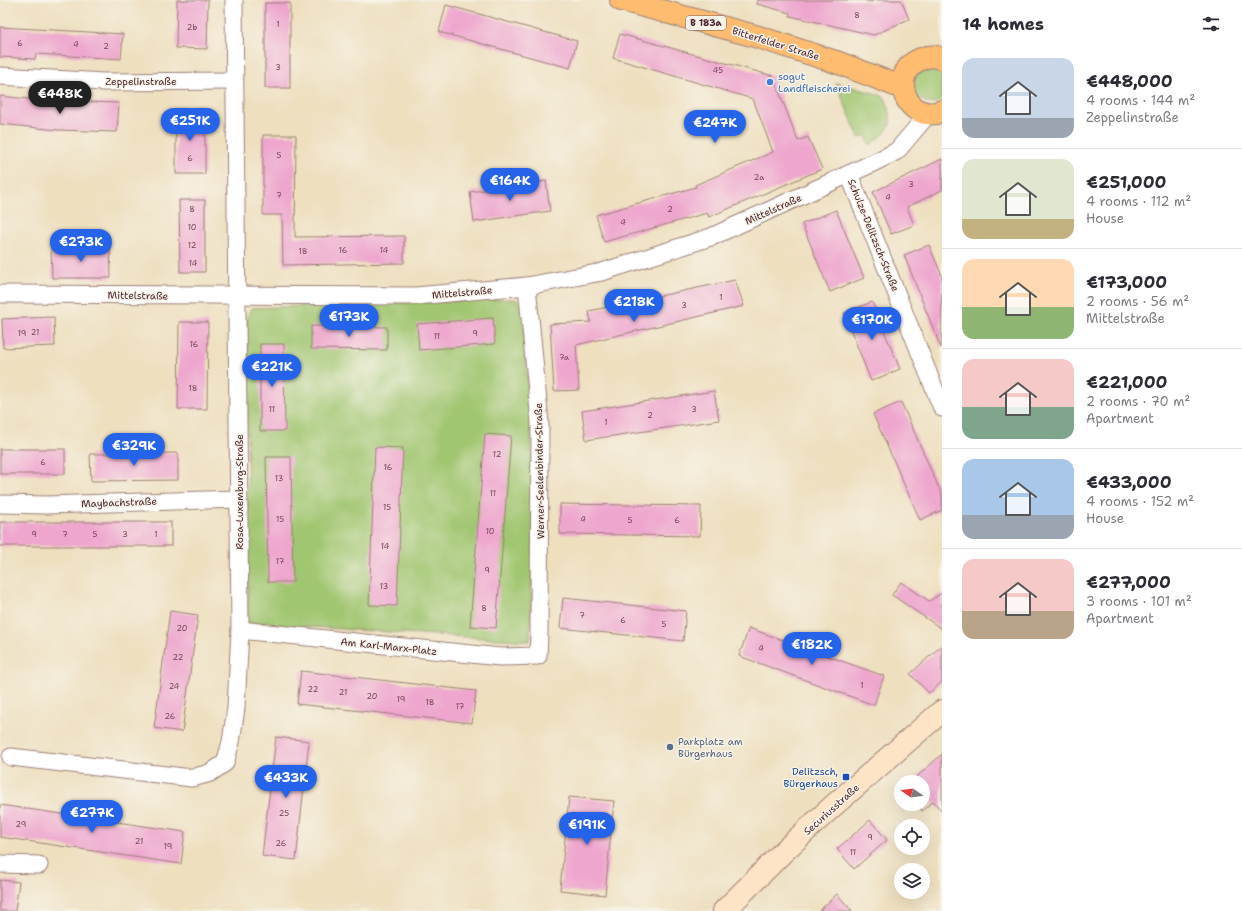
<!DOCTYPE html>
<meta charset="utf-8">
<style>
body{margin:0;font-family:"Shantell Sans",sans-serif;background:#f7f7f7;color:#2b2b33;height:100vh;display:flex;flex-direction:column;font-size:15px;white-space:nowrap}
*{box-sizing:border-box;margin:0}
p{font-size:13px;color:#7c7c81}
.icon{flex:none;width:22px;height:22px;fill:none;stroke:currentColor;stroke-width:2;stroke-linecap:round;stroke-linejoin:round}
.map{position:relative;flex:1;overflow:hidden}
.details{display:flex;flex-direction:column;background:#fff;width:300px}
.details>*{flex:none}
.needle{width:26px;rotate:283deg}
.fabs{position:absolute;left:894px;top:775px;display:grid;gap:8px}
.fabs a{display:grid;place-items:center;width:36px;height:36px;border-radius:50%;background:#fff;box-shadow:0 4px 16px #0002;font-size:20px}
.price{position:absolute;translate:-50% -34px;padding:0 9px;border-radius:14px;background:#2563eb;color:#fff;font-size:13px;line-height:26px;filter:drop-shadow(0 1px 2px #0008)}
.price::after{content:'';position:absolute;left:50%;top:24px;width:12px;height:9px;margin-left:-6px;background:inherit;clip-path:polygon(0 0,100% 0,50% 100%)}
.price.selected{background:#222;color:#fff}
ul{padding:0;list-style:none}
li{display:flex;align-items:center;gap:12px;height:100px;padding:0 20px}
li+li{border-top:1px solid #e1e1e2}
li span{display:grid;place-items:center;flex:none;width:112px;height:80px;border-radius:12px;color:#555}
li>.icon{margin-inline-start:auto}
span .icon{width:48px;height:48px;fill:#fffc;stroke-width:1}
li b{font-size:17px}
h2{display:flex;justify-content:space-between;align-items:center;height:48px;padding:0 20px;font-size:17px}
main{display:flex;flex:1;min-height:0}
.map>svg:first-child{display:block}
.green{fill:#a1c671;stroke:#76724e}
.building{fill:#eea6ce}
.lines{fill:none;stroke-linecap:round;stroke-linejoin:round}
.street-casing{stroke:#9c7f75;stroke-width:19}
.secondary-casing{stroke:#9c7f75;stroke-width:24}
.primary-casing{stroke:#9c7f75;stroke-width:24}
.street{stroke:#fff;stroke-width:17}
.secondary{stroke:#fee4c6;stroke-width:22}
.primary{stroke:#fdbc70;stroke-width:22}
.shop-dot{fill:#3f7fe0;stroke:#f7f3e8;stroke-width:1.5}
.service-dot{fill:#5c6f8a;stroke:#f7f3e8;stroke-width:1.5}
.transit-dot{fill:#1a4fb4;stroke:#f7f3e8;stroke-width:1.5}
.labels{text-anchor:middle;stroke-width:3;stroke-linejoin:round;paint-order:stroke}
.number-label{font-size:8px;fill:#734154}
.shield{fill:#f7f3e8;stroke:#7e5f64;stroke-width:1}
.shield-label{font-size:9px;font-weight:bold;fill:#4a1f2b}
.street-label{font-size:10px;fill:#4a1f2b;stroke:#f7f3e8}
.shop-label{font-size:10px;fill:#366cbe;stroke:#f7f3e8;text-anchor:start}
.service-label{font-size:10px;fill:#4e5e75;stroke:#f7f3e8;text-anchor:start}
.transit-label{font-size:10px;fill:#164399;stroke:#f7f3e8;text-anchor:end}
</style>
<main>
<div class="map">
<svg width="942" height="911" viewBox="0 0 942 911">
<rect width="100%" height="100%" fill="#f7f3e8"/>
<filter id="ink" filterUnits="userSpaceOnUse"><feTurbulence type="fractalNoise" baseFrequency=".025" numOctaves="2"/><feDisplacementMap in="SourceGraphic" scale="8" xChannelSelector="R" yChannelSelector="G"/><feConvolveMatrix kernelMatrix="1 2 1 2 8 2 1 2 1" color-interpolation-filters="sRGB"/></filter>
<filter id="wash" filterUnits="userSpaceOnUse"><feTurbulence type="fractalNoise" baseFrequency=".012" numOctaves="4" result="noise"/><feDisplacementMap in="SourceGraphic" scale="16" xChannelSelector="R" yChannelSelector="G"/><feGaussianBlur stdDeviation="0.9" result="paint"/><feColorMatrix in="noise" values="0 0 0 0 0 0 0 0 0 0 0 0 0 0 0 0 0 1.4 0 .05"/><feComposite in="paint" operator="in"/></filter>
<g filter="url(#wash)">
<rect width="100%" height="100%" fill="#eedfbf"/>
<!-- green -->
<g class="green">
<path d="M928,65L942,69V100C930,107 924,102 915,95L913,76Z"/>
<path d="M836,83L878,94L885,98C896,123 891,130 870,145L865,135L859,138Z"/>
<path d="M512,299C518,300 520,301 522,307L531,426L533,537L530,641L248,623L247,317L249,312L251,308Z"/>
</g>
<g id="blocks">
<!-- building -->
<g class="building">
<polygon points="177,0 208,0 207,49 176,48"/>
<polygon points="757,0 863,0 871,2 875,0 901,0 909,19 874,35 790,16 790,13 757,4"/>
<rect x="265" y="3" width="25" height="85"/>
<polygon points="446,5 577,41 570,68 439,32"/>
<polygon points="0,27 123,34 121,59 36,54 35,59 0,57"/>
<polygon points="620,34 773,76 798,141 808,137 822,169 709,217 707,213 604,242 596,215 696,187 695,185 773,152 753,99 613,58"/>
<polygon points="0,96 57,102 57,101 119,103 117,132 58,130 0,124"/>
<rect x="176" y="109" width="29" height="65"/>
<polygon points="263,135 296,135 295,237 404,236 404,263 283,265 282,215 263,215"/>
<polygon points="942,159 942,190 907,207 914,225 891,234 873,192"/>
<polygon points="546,181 550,211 474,222 470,192"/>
<polygon points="179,200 205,200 205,272 180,272"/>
<polygon points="836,210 864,278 830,292 802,224"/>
<polygon points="929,245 942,276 941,348 904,255"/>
<polygon points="110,247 111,278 52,278 51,248"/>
<polygon points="735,280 744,306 576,345 579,390 554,391 550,324 591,322 589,311"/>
<polygon points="872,302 900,369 871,381 844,313"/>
<polygon points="54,317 55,346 3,348 2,319"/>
<polygon points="493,318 495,344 419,350 417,324"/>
<polygon points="179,322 208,322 207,409 178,409"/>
<polygon points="311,326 387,327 387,350 311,349"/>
<polygon points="260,344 284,344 285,431 260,431"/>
<polygon points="714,391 719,420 586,440 582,411"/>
<polygon points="901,402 942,495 942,510 920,520 873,414"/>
<polygon points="485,434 511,436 496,628 470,626"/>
<polygon points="375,447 403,448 397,606 369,605"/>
<rect x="0" y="449" width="65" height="25"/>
<polygon points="178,453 178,480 91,481 90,454"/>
<polygon points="266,457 291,457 293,582 268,582"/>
<polygon points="560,504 701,506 700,536 560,534"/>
<rect x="0" y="522" width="171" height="24"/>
<polygon points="901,582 929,601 942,593 942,629 892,595"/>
<polygon points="563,598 686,611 683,641 560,628"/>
<polygon points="170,611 198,615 182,732 154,728"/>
<polygon points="749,628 884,676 874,705 739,656"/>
<polygon points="942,645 942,682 929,693 910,674"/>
<polygon points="301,671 476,691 472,723 297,704"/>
<polygon points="276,737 309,741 296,860 262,856"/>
<polygon points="942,754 942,811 933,801 922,811 916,804 923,804 923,782 911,782"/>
<polygon points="569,797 614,801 605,895 560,890"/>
<polygon points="0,805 185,832 181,864 0,837"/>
<polygon points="870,820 887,840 854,869 837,849"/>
<polygon points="0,880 19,882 15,911 0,911"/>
<polygon points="837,894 852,911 819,911"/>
</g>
</g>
</g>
<g filter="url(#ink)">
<use href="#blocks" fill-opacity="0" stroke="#9c7f75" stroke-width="1"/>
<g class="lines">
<defs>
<g id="street">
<polyline points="0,76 104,82 234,81"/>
<polyline points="849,174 942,408"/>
<polyline points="0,294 416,296 527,286 602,272 711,237 873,163 897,151 929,113"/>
<polyline points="0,504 46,505 238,499"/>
<polyline points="240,630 500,657 538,656 539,634 540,423 527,286"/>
<polyline points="11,757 192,778 210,773 225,763 231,742 236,708 240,630 234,0"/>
<polyline points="0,864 39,865"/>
</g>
<polyline id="secondary" points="724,911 784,851 833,806 942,711"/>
<g id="primary">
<polyline points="621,0 755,36 839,63 903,88"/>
<path d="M942,59C936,56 928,56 921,59C886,73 907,125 942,111"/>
</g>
</defs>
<!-- street casing -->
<use href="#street" class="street-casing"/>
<!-- secondary casing -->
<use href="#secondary" class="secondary-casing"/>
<!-- primary casing -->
<use href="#primary" class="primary-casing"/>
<!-- street -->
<use href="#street" class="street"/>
<!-- secondary -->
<use href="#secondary" class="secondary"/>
<!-- primary -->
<use href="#primary" class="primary"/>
</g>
</g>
<!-- markers -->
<circle class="shop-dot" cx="770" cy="82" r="4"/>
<circle class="service-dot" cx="670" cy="747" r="4"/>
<rect class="transit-dot" x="842" y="773" width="8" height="8" rx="2"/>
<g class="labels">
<!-- number labels -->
<g class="number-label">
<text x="857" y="18">8</text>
<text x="278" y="27">1</text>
<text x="192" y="30">2b</text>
<text x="20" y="46">6</text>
<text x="76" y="47">4</text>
<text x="106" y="49">2</text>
<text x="278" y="70">3</text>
<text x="718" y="73">45</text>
<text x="279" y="158">5</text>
<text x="190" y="161">6</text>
<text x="759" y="180">2a</text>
<text x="911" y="187">3</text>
<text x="279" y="198">7</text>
<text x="888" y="200">4</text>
<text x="192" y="212">8</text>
<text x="670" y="212">2</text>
<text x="623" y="225">4</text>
<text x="192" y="230">10</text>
<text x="192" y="248">12</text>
<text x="343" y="253">16</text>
<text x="384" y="253">14</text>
<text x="303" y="254">18</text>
<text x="193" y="266">14</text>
<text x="721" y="300">1</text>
<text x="684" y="308">3</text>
<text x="35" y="335">21</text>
<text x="22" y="336">19</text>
<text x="475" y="336">9</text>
<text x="437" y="339">11</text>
<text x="194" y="347">16</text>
<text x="564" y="360">7a</text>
<text x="193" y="391">18</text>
<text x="272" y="412">11</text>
<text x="694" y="412">3</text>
<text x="650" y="418">2</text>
<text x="606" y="425">1</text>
<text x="497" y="457">12</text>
<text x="43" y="465">6</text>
<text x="388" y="470">16</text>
<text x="279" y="481">13</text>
<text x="493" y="496">11</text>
<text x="387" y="510">15</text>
<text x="280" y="522">15</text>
<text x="583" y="522">4</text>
<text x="630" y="523">5</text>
<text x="677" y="523">6</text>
<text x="490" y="534">10</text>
<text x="34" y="537">9</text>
<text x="65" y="537">7</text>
<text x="95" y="537">5</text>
<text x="125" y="537">3</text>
<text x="156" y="537">1</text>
<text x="385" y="549">14</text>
<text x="280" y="564">17</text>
<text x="487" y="573">9</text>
<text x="384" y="589">13</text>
<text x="484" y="611">8</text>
<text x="582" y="618">7</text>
<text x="623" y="623">6</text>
<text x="664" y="627">5</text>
<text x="182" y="631">20</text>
<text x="761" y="651">4</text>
<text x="178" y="660">22</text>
<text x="862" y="688">1</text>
<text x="174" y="689">24</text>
<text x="313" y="692">22</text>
<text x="343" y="695">21</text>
<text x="372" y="699">20</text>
<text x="401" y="702">19</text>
<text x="430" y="705">18</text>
<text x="460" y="709">17</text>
<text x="170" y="719">26</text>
<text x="284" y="816">25</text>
<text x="21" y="827">29</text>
<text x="870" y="840">9</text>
<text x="139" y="844">21</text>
<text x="281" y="846">26</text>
<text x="168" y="849">19</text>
<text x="853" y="855">11</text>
</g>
<!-- shield labels -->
<rect class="shield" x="686" y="16" width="40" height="14" rx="3"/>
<g class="shield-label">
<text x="706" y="26">B 183a</text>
</g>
<!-- street labels -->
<g class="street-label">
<text transform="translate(776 43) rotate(17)" y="4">Bitterfelder Straße</text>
<text x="141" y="85">Zeppelinstraße</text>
<text transform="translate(773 209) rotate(-24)" y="4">Mittelstraße</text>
<text transform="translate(874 235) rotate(68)" y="4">Schulze-Delitzsch-Straße</text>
<text transform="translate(462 292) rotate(-5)" y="4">Mittelstraße</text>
<text transform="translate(138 295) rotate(1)" y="4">Mittelstraße</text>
<text transform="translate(539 471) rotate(-91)" y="4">Werner-Seelenbinder-Straße</text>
<text transform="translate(239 492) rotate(-90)" y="4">Rosa-Luxemburg-Straße</text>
<text transform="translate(119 502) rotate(-2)" y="4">Maybachstraße</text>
<text transform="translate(389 646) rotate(6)" y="4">Am Karl-Marx-Platz</text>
<text transform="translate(831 809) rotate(-42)" y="4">Securiusstraße</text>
</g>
<!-- shop labels -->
<g class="shop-label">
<text x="778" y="80">sogut<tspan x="778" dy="12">Landfleischerei</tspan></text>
</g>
<!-- service labels -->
<g class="service-label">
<text x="678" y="745">Parkplatz am<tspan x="678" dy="12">Bürgerhaus</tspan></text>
</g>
<!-- transit labels -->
<g class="transit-label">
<text x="838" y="775">Delitzsch,<tspan x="838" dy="12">Bürgerhaus</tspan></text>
</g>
</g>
</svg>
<div class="fabs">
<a><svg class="needle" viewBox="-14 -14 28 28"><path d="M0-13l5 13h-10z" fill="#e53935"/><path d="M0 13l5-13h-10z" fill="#7c7c81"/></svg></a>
<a><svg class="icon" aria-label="locate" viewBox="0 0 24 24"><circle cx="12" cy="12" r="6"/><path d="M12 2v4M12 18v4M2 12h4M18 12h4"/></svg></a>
<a><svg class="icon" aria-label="layers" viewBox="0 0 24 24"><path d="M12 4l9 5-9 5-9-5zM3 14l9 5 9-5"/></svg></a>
</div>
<b class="price selected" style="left:60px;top:115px">€448K</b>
<b class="price" style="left:190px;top:142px">€251K</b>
<b class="price" style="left:715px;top:144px">€247K</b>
<b class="price" style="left:510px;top:202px">€164K</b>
<b class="price" style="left:81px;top:263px">€273K</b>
<b class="price" style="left:634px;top:323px">€218K</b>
<b class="price" style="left:349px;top:338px">€173K</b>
<b class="price" style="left:872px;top:341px">€170K</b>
<b class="price" style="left:272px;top:388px">€221K</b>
<b class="price" style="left:134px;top:467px">€329K</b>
<b class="price" style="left:812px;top:666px">€182K</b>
<b class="price" style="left:286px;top:799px">€433K</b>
<b class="price" style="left:92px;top:834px">€277K</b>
<b class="price" style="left:587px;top:846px">€191K</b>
</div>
<section class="details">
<h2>14 homes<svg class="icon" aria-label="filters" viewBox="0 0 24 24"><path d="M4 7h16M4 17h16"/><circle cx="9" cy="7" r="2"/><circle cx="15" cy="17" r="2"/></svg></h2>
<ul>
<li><span style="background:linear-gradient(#c9d6e8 75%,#9aa5b1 0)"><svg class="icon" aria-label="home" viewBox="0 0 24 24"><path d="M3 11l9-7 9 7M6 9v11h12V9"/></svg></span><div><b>€448,000</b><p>4 rooms · 144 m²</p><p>Zeppelinstraße</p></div></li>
<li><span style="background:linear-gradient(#dfe7d0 75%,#c2b280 0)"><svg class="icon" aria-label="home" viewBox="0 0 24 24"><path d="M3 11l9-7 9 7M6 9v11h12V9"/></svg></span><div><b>€251,000</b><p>4 rooms · 112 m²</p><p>House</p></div></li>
<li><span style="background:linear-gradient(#ffd9b3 60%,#8fb573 0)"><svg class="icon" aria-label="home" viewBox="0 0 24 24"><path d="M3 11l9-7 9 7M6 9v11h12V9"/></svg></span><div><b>€173,000</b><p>2 rooms · 56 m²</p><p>Mittelstraße</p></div></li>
<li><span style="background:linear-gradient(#f6c9c9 60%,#7fa58c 0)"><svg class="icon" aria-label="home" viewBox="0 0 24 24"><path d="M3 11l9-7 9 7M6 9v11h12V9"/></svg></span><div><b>€221,000</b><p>2 rooms · 70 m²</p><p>Apartment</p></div></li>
<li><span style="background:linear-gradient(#a9c7e8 70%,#9aa5b1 0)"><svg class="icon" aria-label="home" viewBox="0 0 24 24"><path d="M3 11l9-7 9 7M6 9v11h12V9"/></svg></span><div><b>€433,000</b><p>4 rooms · 152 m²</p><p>House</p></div></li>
<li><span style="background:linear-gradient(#f6c9c9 65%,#b9a48a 0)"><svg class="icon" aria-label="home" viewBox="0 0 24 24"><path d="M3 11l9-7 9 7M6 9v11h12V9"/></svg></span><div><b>€277,000</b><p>3 rooms · 101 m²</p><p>Apartment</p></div></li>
</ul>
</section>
</main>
